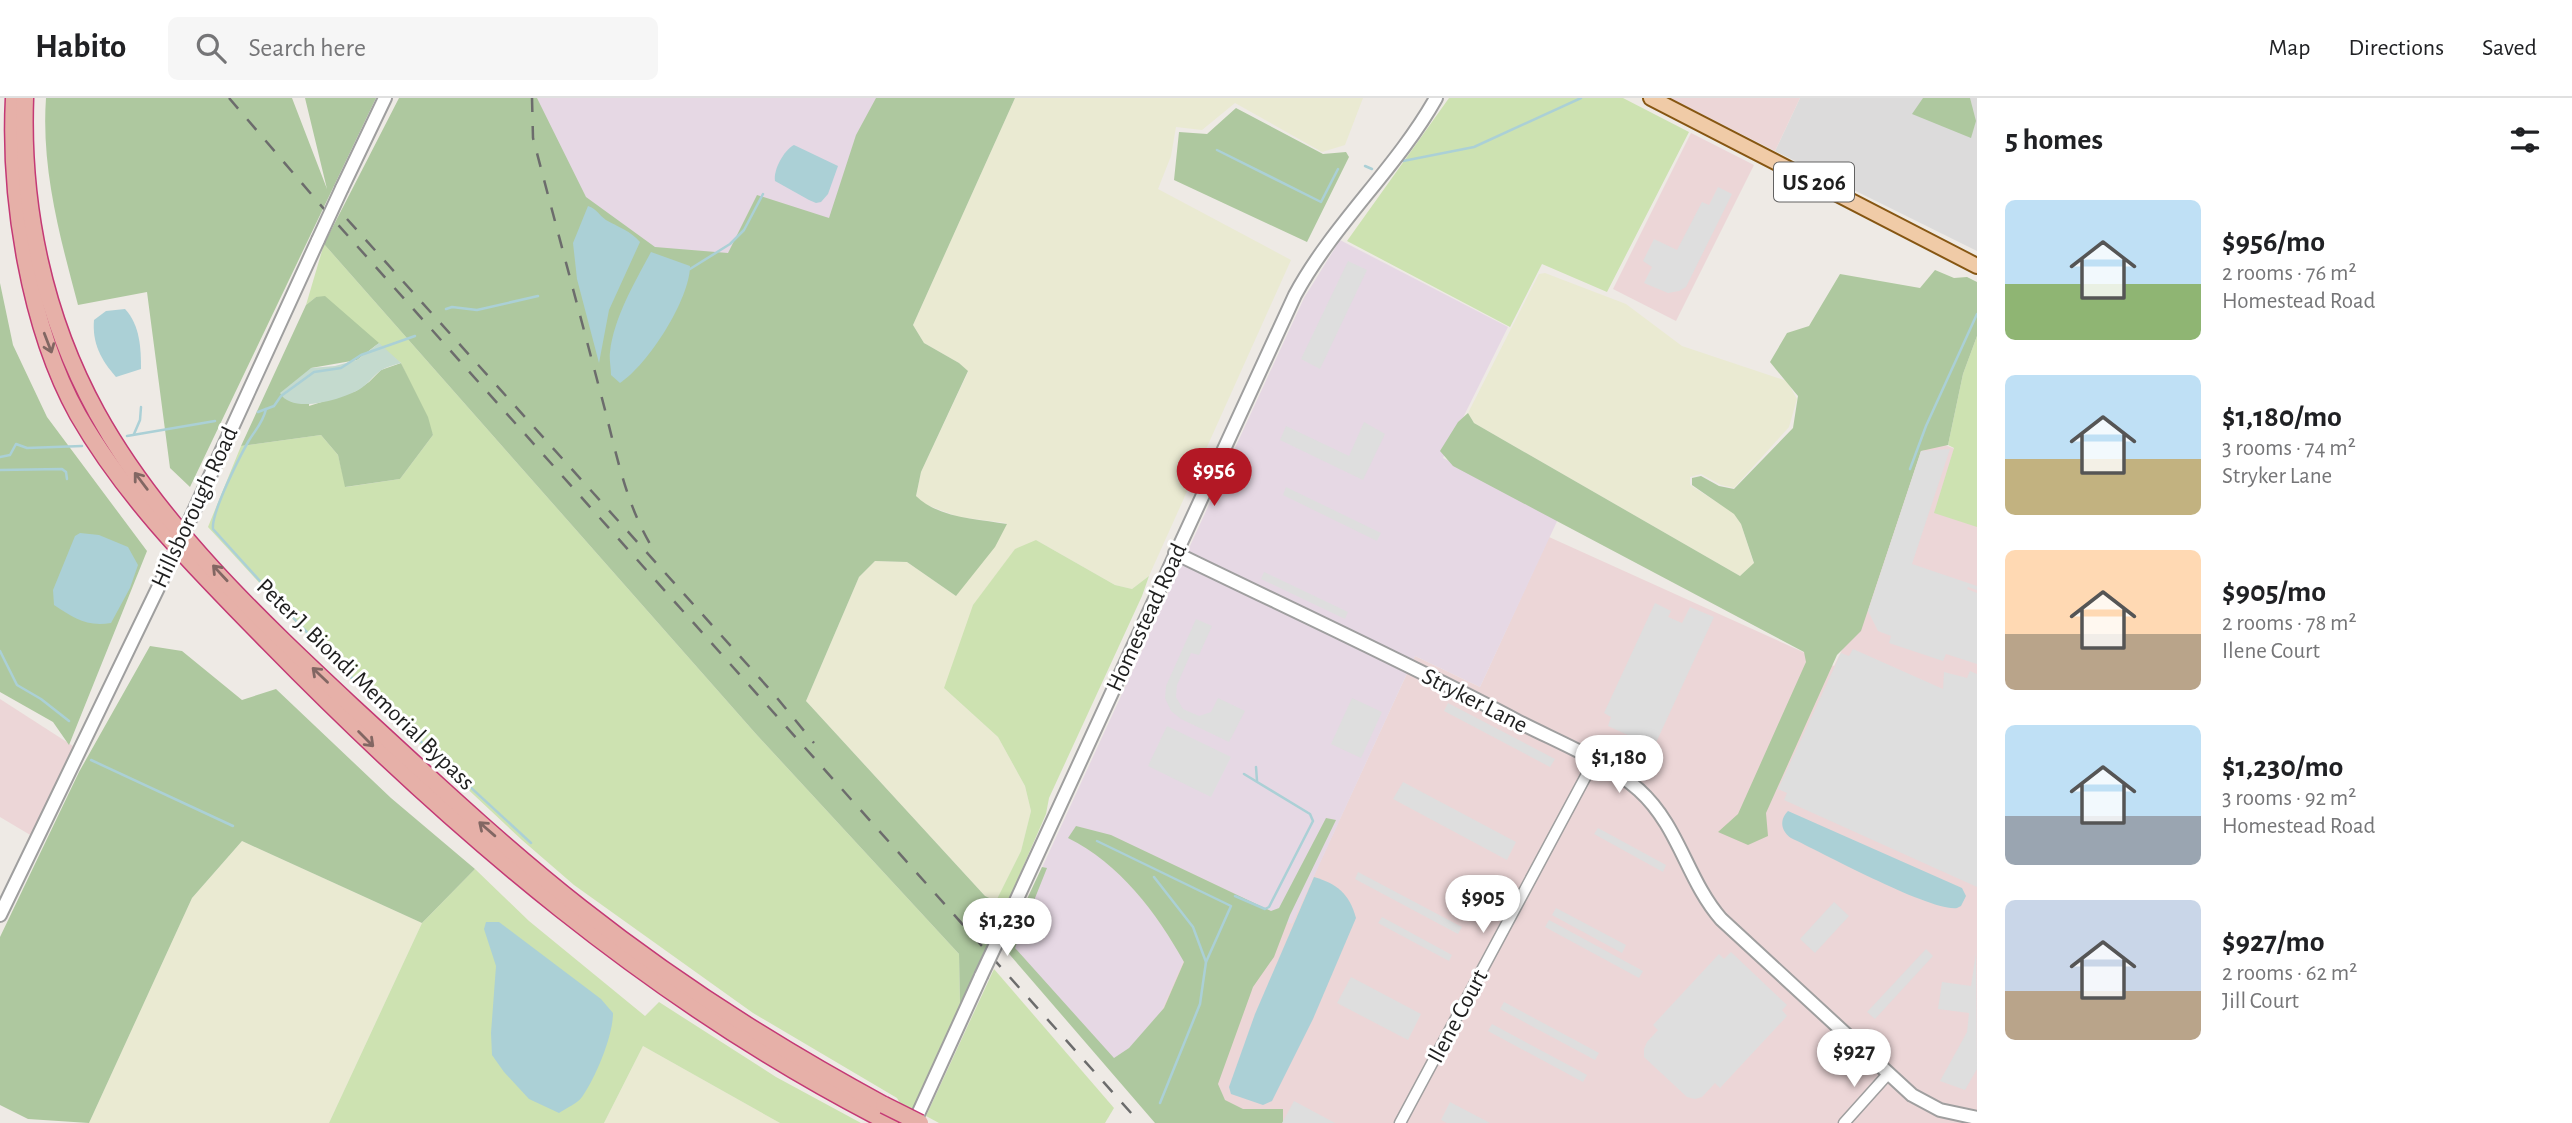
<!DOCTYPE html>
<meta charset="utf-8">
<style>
body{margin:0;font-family:"Alegreya Sans",sans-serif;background:#f6f6f6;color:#202124;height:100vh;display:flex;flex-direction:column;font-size:26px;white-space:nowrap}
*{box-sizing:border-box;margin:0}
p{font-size:23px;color:#757577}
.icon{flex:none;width:38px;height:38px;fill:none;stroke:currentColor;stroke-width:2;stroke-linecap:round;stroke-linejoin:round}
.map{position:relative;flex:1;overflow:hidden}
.details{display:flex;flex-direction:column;background:#fff;width:595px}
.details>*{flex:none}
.price{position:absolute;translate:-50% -60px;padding:0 16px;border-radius:24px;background:#fff;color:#222;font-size:23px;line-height:46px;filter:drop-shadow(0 2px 4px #0008)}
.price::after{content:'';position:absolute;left:50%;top:42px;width:21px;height:16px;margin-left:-10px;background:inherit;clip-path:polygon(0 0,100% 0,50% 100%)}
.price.current{background:#b31825;color:#fff}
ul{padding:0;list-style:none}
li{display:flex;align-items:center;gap:21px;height:175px;padding:0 28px}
li span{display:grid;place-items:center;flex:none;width:196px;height:140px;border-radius:10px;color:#555}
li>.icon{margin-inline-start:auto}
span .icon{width:84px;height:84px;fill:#fffc;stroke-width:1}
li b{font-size:30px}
h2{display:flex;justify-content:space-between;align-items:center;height:84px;padding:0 28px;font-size:30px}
header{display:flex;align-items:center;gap:42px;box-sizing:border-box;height:98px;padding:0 35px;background:#fff;border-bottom:2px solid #e0e0e0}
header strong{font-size:33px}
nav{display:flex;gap:38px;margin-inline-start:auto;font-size:24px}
.search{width:490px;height:63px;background:#f6f6f6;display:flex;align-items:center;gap:18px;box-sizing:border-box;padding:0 24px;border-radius:10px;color:#757577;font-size:26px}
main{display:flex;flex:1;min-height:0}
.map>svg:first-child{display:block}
.residential{fill:#dcdbdb}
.commercial{fill:#ecd6d7}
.industrial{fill:#e6d8e4}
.farmland{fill:#eaead2}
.grass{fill:#cde2b1}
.forest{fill:#aec89f}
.wetland{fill:#c4dace}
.parking{fill:#dedede}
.water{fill:#abd0d6}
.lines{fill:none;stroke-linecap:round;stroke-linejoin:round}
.stream{stroke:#abd0d6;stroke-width:2.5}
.minor-casing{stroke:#9f9f9f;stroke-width:13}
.tertiary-casing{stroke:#9f9f9f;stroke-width:16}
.primary-casing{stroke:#865612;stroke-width:18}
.trunk-casing{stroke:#c43975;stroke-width:19}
.minor{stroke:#fff;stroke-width:10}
.tertiary{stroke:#fff;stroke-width:12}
.primary{stroke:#f0cba7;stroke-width:14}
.trunk{stroke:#e6b0a8;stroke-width:16}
.rail{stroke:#6c6c6c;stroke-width:2.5;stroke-dasharray:14 14;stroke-linecap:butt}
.tertiary-bridge-casing{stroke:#9f9f9f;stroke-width:16;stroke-linecap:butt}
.trunk-bridge-casing{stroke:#c43975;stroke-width:19;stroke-linecap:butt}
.tertiary-bridge{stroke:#fff;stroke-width:12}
.trunk-bridge{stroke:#e6b0a8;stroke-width:16}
.oneway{stroke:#826763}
.labels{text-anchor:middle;stroke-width:6;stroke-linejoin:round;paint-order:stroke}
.shield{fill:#fff;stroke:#626262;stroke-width:2}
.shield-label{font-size:23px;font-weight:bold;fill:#1e1e1e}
.street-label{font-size:24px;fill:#1e1e1e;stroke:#fff}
</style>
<header>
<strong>Habito</strong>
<div class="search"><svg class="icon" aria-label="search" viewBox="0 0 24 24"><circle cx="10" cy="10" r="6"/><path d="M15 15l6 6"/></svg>Search here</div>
<nav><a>Map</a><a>Directions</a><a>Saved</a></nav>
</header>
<main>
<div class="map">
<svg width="1977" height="1025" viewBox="0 0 1977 1025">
<rect width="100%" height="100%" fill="#eeeae5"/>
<!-- residential -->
<polygon class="residential" points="1800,0 1977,0 1977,153 1775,53"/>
<!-- commercial -->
<g class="commercial">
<polygon points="1670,0 1800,0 1775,53"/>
<polygon points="1691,35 1754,67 1676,223 1613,191"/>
<polygon points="1921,337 1977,360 1977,1025 1208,1025 1130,986 1214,792 1292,825 1415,558 1480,589 1549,439 1834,568 1862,512"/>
<polygon points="0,601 73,648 32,738 0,719"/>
</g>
<!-- industrial -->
<g class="industrial">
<polygon points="525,0 892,0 827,132 716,182 576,115"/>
<polygon points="1340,142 1508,229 1443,360 1559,419 1480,589 1415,558 1292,826 1214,793 1130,986 1006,848 1304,200"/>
</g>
<!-- farmland -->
<g class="farmland">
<polygon points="1015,0 1363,0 1345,47 1322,54 1235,5 1202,32 1176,29 1171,58 1158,91 1291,162 1149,478 1132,491 1115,487 1036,442 944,590 998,639 1025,688 1031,713 1021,753 996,803 985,798 806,603 859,479 875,463 907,464 956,498 1006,425 959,419 924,406 916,398 921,374 968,274 959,265 924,245 913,227"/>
<polygon points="1545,175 1626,206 1682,248 1787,283 1797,301 1789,329 1734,390 1721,387 1701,376 1690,379 1690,387 1734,415 1741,426 1754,466 1740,478 1474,325 1468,315 1539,176"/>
<polygon points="242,743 422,825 329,1025 89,1025 192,800"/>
<polygon points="643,948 780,1025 604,1025"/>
</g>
<!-- grass -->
<g class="grass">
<polygon points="1449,0 1623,0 1689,34 1607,194 1542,166 1510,229 1347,143"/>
<polygon points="324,146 756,636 959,856 960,907 913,1013 901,1007 897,1000 753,915 574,787 522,742 333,565 208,429 241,348 321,337 338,357 346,389 400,381 433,337 401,265 316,199 306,207"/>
<polygon points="1977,238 1977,429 1934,415 1954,350 1948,347 1963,276"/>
<polygon points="1036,442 1115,487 1132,491 1149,478 1142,498 1049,700 1046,716 1006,808 996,803 1021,753 1031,713 1025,688 998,639 944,590 973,507 1015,451"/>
<polygon points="475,771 529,823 645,918 659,904 776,979 861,1025 780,1025 643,948 604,1025 329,1025 422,825"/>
<polygon points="994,871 1114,1010 1105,1025 939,1025 926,1018"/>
</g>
<!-- forest -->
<g class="forest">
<path d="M46,0H292L327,91L305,0H376L190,389L170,370L147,194L78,207C60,139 41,71 46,0Z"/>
<path d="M399,0H537L586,99L655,149L728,155L757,97L829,120L856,37L876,0H1015L913,227L924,245L959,265L968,273L921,374L916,398C938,420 977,421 1007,426L995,449L956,498L907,464L875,463L859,479L806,603L985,798L1006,808L960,907L959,856L756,636L324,146Z"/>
<polygon points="1923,0 1970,0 1976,23 1971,40 1912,16"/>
<polygon points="1236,10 1323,56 1346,54 1349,59 1307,144 1174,82 1179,34 1207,36"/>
<polygon points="1935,172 1954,180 1967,179 1977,184 1977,238 1963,276 1948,347 1921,353 1861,533 1837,557 1766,715 1768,738 1748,747 1718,734 1738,716 1806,564 1804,554 1453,368 1440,353 1458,324 1468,315 1474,325 1740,478 1754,465 1741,426 1734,416 1692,387 1692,380 1701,378 1719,388 1734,391 1793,330 1798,298 1770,264 1787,235 1809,228 1840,176 1920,190"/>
<polygon points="0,185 13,247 47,319 147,453 69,647 53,624 0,594"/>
<polygon points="325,198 379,245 357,262 311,270 309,308 356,293 369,284 381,272 401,265 428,319 433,337 400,381 345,389 338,357 321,337 241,348 306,207 316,199"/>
<polygon points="150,548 182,553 242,602 276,591 391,700 475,771 422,825 242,743 192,800 89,1025 28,1021 0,1007 0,839 79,674"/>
<path d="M1326,720L1336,722L1290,817L1274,859L1253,889L1218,986L1225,1002L1243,1011H1283V1025H1155L1004,850L1042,769L1047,770L1015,850L1114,960L1129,950L1164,910L1184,864C1157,815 1119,765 1068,740L1076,728L1111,737L1271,813L1279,810Z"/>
</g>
<!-- wetland -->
<path class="wetland" d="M379,245L401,265C394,267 386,269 380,273C373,278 368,286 360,291C343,301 292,317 280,295L311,270L335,268L357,262Z"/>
<!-- parking -->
<g class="parking">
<polygon points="1718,89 1732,96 1686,189 1679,193 1668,195 1644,185 1652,169 1643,163 1654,141 1677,152 1702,104 1709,107"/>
<polygon points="1348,163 1367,172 1320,271 1301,261"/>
<polygon points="1364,324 1385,336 1363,382 1280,342 1286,328 1349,358"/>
<polygon points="1950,351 1912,466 1977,488 1977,492 1968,489 1967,491 1977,495 1977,566 1946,556 1943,563 1889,545 1891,538 1878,533 1868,513 1921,353"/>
<polygon points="1286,389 1381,435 1377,443 1283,397"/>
<polygon points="1264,474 1348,514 1345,521 1261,481"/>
<polygon points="1655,505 1671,513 1668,519 1682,525 1690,509 1714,519 1654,649 1608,628 1611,619 1604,615"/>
<polygon points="1196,521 1212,528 1199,557 1191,555 1177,587 1176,599 1183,611 1199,618 1211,614 1218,600 1245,613 1229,644 1181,621 1171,613 1165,600 1166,588"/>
<polygon points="1853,551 1943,591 1944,574 1967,580 1970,573 1977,576 1977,789 1784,702 1787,695 1778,691 1841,555 1849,558"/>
<polygon points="1352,600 1382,614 1361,660 1331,646"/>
<polygon points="1448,605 1555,661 1550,669 1444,613"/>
<polygon points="1167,628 1231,659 1211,699 1148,668"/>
<polygon points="1403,684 1516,744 1507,762 1393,701"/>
<polygon points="1598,730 1666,767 1663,774 1594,736"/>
<polygon points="1358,774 1462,829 1458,836 1355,781"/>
<polygon points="1834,804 1849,818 1815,855 1800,841"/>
<polygon points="1556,810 1626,847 1622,855 1552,817"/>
<polygon points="1382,819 1452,857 1449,863 1378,825"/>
<polygon points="1549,822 1643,873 1639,880 1545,829"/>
<polygon points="1926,851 1933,858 1875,921 1867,914"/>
<polygon points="1731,854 1787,907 1782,912 1787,918 1720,990 1715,985 1702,999 1695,1001 1687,999 1644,959 1644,951 1647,944 1658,932 1653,927 1719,856 1724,861"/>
<polygon points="1976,855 1977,971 1965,992 1940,983 1967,934 1969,915 1938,911 1942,884 1971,888"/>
<polygon points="1351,879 1421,916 1408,942 1337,905"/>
<polygon points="1504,904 1599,955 1595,962 1500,911"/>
<polygon points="1492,926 1587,977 1583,984 1488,933"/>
<polygon points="1294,1003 1335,1025 1282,1025"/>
<polygon points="1450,1004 1490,1025 1447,1025 1441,1022"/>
</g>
<!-- water -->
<g class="water">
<path d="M794,47L838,68L828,96L821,104L816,105L809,102L775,83C773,72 784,52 794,47Z"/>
<path d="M588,108C597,111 599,117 606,122C618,129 631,133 640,144L609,212L599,265L577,181L573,145Z"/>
<path d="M651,154L690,168C690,201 648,267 620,285L611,277C611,269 609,261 610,254C614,219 635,184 651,154Z"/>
<path d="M125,211C140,227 141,250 141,271L116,279C101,262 92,245 94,222L106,213Z"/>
<path d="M80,435L99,437L128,449L138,467L130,490L111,525C86,529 74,520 54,507L53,492L75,438Z"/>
<path d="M1788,713L1962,790L1966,798L1961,808L1957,810C1931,814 1821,754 1791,740C1781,733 1779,722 1788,713Z"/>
<path d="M1314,779C1337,786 1349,795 1356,820L1313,921L1272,1003L1263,1007L1231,996L1229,989L1255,916Z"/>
<path d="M486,824H499L601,901L613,915C613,938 596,979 582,999C577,1006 566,1010 559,1015L529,1001L504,974L492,957L491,935L496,868L484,831Z"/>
</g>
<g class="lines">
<!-- stream -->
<g class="stream">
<polyline points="1217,52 1321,104 1338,71"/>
<polyline points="1403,63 1474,49 1581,0"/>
<polyline points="1365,68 1372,71"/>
<polyline points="690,171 730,146 744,132 763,96"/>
<polyline points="446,211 452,209 477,212 538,198"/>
<path d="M266,311C263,325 255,332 248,344C239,360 211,415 213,431L298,525L352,580L531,745"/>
<polyline points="258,314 274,308 281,298 314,274 341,270 361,257 415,238"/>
<polyline points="134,336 140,322 141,309"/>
<polyline points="127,338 215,323"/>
<polyline points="0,359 10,357 16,346 27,350 82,348"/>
<polyline points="1910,371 1926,328 1977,216"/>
<polyline points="0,372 62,371 66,374 67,381"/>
<polyline points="0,553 17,587 41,601 69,623"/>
<polyline points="91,662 233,728"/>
<polyline points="1256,669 1257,683"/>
<polyline points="1097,743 1231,808 1206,864"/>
<polyline points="1154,779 1193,829 1206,864 1200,906 1160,1005"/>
<polyline points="1235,798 1265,811 1269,809 1313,723 1310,716 1244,676"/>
</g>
<defs>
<g id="minor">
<polyline points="1400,1025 1594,663"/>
<polyline points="1844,1025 1888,976"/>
</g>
<g id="tertiary">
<polyline points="342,90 385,0"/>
<path d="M1175,455C1290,511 1406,564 1519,624C1558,644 1605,662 1639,692C1679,728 1687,782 1721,821L1912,997L1940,1012L1977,1020"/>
<polyline points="0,817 172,461 318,142"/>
<path d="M1004,829L1295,197C1334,125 1396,71 1436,0"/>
<polyline points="914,1025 981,878"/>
</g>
<polyline id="primary" points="1651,0 1977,168"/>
<g id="trunk">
<path d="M14,0C9,100 29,229 78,317C128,404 200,474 269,545C452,732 656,907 890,1025"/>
<path d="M25,0C21,109 44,219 97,315C159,427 259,521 352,608C427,677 501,747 581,810C676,885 778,950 884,1007"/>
</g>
</defs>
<!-- minor casing -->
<use href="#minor" class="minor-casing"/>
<!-- tertiary casing -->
<use href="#tertiary" class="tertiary-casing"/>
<!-- primary casing -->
<use href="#primary" class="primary-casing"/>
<!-- trunk casing -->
<use href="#trunk" class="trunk-casing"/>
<!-- minor -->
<use href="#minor" class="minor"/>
<!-- tertiary -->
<use href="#tertiary" class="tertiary"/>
<!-- primary -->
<use href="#primary" class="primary"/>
<!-- trunk -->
<use href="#trunk" class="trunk"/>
<!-- rail -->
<g class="rail">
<polyline points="229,0 324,111 1140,1025"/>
<path d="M532,0L533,40C555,124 578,209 600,293C615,347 624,406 655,454"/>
<polyline points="347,121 773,595 814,645"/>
</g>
<defs>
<g id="tertiary-bridge">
<polyline points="318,142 342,90"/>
<polyline points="981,878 1004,829"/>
</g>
<polyline id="trunk-bridge" points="884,1007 920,1025"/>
</defs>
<!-- tertiary-bridge casing -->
<use href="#tertiary-bridge" class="tertiary-bridge-casing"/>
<!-- trunk-bridge casing -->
<use href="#trunk-bridge" class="trunk-bridge-casing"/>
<!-- tertiary-bridge -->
<use href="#tertiary-bridge" class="tertiary-bridge"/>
<!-- trunk-bridge -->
<use href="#trunk-bridge" class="trunk-bridge"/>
</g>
<!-- one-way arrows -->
<defs><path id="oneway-shaft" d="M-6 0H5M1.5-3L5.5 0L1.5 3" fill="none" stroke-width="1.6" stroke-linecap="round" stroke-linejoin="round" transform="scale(1.75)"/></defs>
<g class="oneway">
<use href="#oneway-shaft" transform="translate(48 245) rotate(69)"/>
<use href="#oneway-shaft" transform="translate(141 383) rotate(-127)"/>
<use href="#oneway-shaft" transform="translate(220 475) rotate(-133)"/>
<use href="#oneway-shaft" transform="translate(320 577) rotate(-136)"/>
<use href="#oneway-shaft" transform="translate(366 641) rotate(45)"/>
<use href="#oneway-shaft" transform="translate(487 731) rotate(-139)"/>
</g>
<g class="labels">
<!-- shield labels -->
<rect class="shield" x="1774" y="64.5" width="80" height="39" rx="5"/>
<g class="shield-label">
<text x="1814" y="92">US 206</text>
</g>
<!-- street labels -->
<g class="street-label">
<text transform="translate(194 409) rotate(-65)" y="8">Hillsborough Road</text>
<text transform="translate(1146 519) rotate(-65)" y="8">Homestead Road</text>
<text transform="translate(366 586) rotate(44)" y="8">Peter J. Biondi Memorial Bypass</text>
<text transform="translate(1475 602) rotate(27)" y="8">Stryker Lane</text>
<text transform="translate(1457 918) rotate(-62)" y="8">Ilene Court</text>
</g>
</g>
</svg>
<b class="price current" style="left:1214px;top:410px">$956</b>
<b class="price" style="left:1619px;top:697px">$1,180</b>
<b class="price" style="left:1483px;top:837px">$905</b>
<b class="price" style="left:1007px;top:860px">$1,230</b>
<b class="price" style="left:1854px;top:991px">$927</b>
</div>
<section class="details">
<h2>5 homes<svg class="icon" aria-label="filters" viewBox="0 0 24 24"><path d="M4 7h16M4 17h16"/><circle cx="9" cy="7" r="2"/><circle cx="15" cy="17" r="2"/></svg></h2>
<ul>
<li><span style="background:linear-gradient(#bfe0f5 60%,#8fb573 0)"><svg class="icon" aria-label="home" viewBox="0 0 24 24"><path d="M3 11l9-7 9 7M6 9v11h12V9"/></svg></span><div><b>$956/mo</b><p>2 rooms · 76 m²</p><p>Homestead Road</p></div></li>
<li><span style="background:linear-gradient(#bfe0f5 60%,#c2b280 0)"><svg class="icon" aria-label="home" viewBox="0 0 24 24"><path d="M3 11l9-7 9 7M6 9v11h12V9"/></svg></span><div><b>$1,180/mo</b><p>3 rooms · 74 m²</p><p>Stryker Lane</p></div></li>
<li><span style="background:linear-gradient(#ffd9b3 60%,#b9a48a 0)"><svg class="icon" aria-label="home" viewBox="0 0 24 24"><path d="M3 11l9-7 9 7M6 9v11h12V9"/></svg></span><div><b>$905/mo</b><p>2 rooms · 78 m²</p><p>Ilene Court</p></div></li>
<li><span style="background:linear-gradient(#bfe0f5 65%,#9aa5b1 0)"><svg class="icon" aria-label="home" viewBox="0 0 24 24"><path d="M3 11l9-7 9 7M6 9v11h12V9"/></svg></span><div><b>$1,230/mo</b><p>3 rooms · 92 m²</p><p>Homestead Road</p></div></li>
<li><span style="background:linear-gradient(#c9d6e8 65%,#b9a48a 0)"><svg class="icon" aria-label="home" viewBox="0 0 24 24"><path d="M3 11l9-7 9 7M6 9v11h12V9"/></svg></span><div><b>$927/mo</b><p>2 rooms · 62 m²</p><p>Jill Court</p></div></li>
</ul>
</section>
</main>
